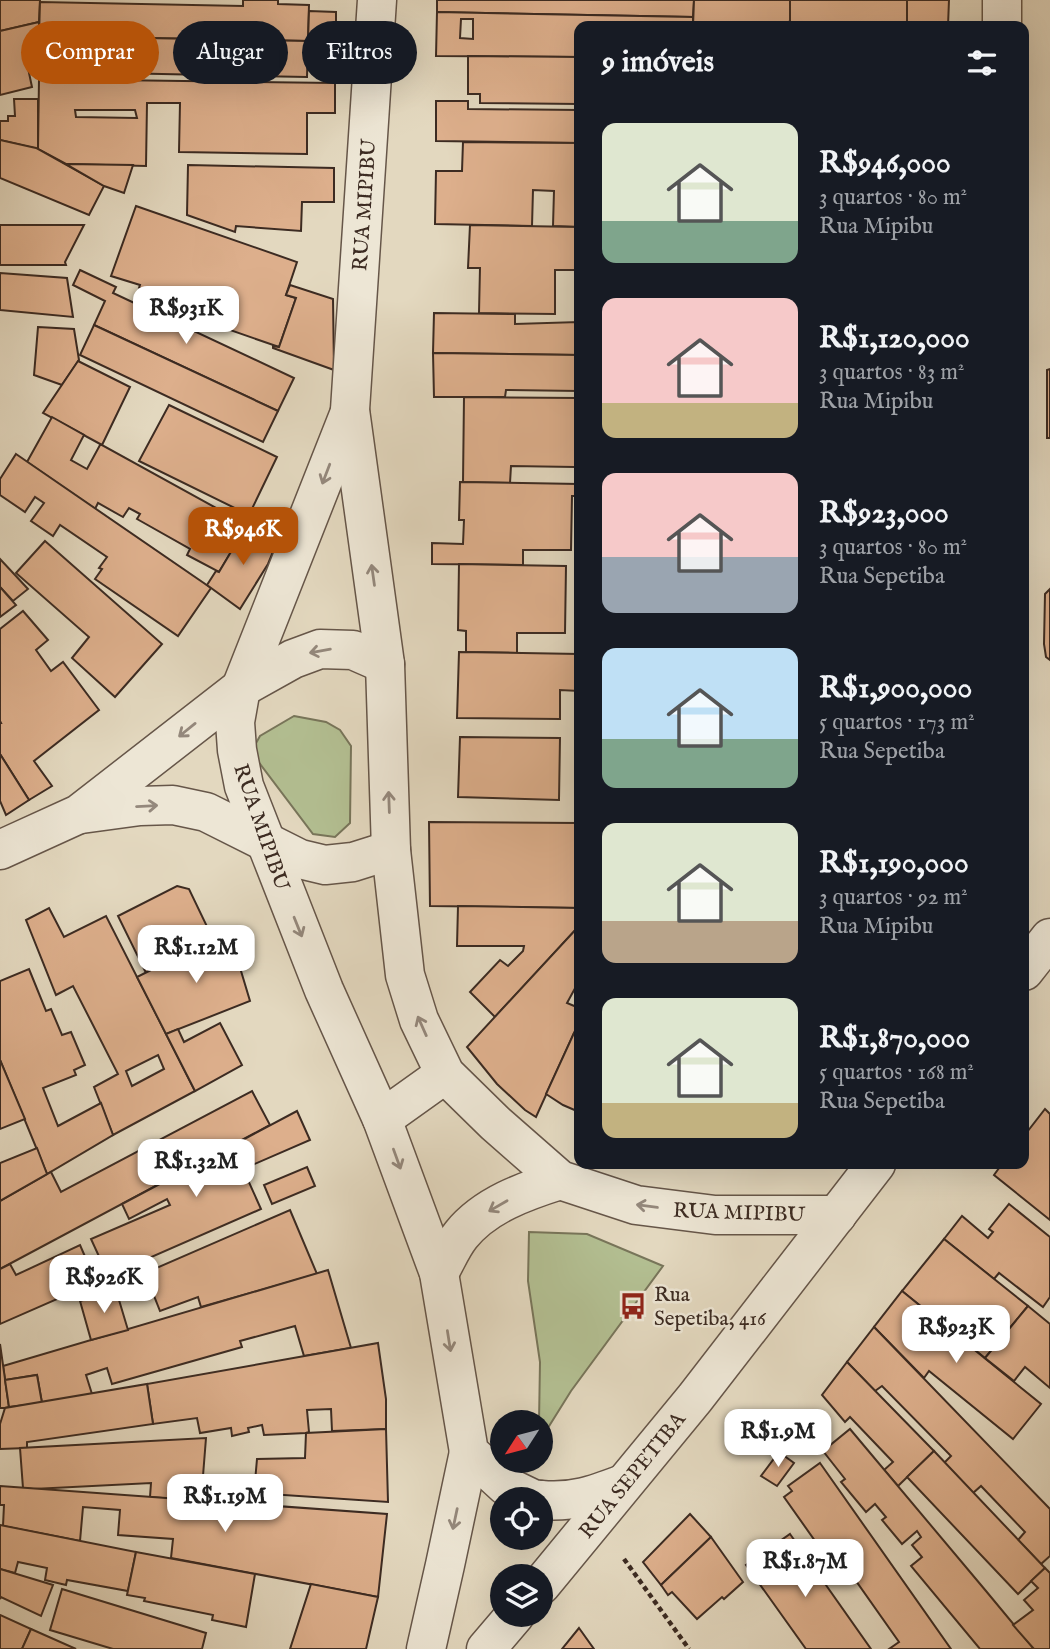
<!DOCTYPE html>
<html lang="pt">
<meta charset="utf-8">
<style>
body{margin:0;font-family:"IM FELL English",serif;background:#242831;color:#f1f3f6;height:100vh;display:flex;flex-direction:column;font-size:26px;white-space:nowrap}
*{box-sizing:border-box;margin:0}
p{font-size:23px;color:#9ea1a6}
.icon{flex:none;width:38px;height:38px;fill:none;stroke:currentColor;stroke-width:2;stroke-linecap:round;stroke-linejoin:round}
.map{position:relative;flex:1;overflow:hidden}
.sheet{position:absolute;left:574px;top:21px;width:455px;height:1148px;display:flex;flex-direction:column;background:#171b24;border-radius:14px;box-shadow:0 7px 28px #0002}
.sheet>*{flex:none}
.banner{position:absolute;left:21px;top:21px;width:448px;height:63px;display:flex;gap:14px}
.needle{width:46px;rotate:234deg}
.fabs{position:absolute;left:490px;top:1410px;display:grid;gap:14px}
.fabs a{display:grid;place-items:center;width:63px;height:63px;border-radius:50%;background:#171b24;box-shadow:0 7px 28px #0002;font-size:35px}
.price{position:absolute;translate:-50% -60px;padding:0 16px;border-radius:14px;background:#fff;color:#222;font-size:23px;line-height:46px;filter:drop-shadow(0 2px 4px #0008)}
.price::after{content:'';position:absolute;left:50%;top:42px;width:21px;height:16px;margin-left:-10px;background:inherit;clip-path:polygon(0 0,100% 0,50% 100%)}
.price.active{background:#b45309;color:#fff}
ul{padding:0;list-style:none}
li{display:flex;align-items:center;gap:21px;height:175px;padding:0 28px}
li span{display:grid;place-items:center;flex:none;width:196px;height:140px;border-radius:14px;color:#555}
li>.icon{margin-inline-start:auto}
span .icon{width:84px;height:84px;fill:#fffc;stroke-width:1}
li b{font-size:30px}
h2{display:flex;justify-content:space-between;align-items:center;height:84px;padding:0 28px;font-size:30px}
.tag{padding:0 24px;border-radius:32px;background:#171b24;box-shadow:0 7px 28px #0002;font-size:24px;line-height:63px}
.tag.active{background:#b45309;color:#fff}
.map>svg:first-child{display:block}
.green{fill:#b3bf92;stroke:#78755a;stroke-width:2}
.building{fill:#ddaf8c;stroke:#3c2b22;stroke-width:2;fill-rule:evenodd}
.lines{fill:none;stroke-linecap:round;stroke-linejoin:round}
.minor-casing{stroke:#665649;stroke-width:41}
.path{stroke:#3c2b22;stroke-width:4.5;stroke-dasharray:5 3.5;stroke-linecap:butt}
.minor{stroke:#ede6d5;stroke-width:38}
.oneway{stroke:#94887c}
.labels{text-anchor:middle;stroke-width:5;stroke-linejoin:round;paint-order:stroke}
.street-label{font-size:21px;fill:#3c2b22;stroke:#ede6d5}
.poi-label{font-size:21px;fill:#3c2b22;stroke:#ede6d5;text-anchor:start}
</style>
<div class="map">
<svg width="1050" height="1649" viewBox="0 0 1050 1649">
<rect width="100%" height="100%" fill="#e3d8bf"/>
<filter id="stains"><feTurbulence type="fractalNoise" baseFrequency=".00286" numOctaves="4"/><feColorMatrix values="0 0 0 0 .2 0 0 0 0 .09 0 0 0 0 .02 0 0 0 .5 -.17"/></filter>
<radialGradient id="worn" r=".72"><stop offset=".6" stop-color="#630" stop-opacity="0"/><stop offset="1" stop-color="#630" stop-opacity=".3"/></radialGradient>
<!-- green -->
<g class="green">
<polygon points="294,716 326,722 340,730 351,746 350,823 335,837 313,834 251,752 260,736"/>
<polygon points="529,1232 587,1234 663,1266 571,1391 541,1439 541,1423 539,1423 540,1362 528,1281"/>
</g>
<!-- building -->
<g class="building">
<polygon points="0,0 40,0 39,22 0,31"/>
<polygon points="243,0 278,0 278,4 309,5 308,41 39,36 40,2 243,6"/>
<polygon points="437,0 694,0 693,17 437,12"/>
<polygon points="694,0 790,0 790,21 785,26 693,26"/>
<polygon points="790,0 907,0 907,26 785,26 790,21"/>
<polygon points="907,0 949,0 948,26 907,26"/>
<polygon points="309,11 336,12 336,41 308,41"/>
<path d="M437,12L693,17V26H579V57L436,56ZM461,19H473V39L460,38Z"/>
<polygon points="39,22 39,50 25,54 32,87 0,95 0,31"/>
<polygon points="87,37 308,41 307,77 115,73 115,69 86,69"/>
<polygon points="468,56 579,57 579,104 480,103 480,94 468,94"/>
<path d="M39,79L335,83V113H307V154L179,152L180,103H147L146,166L66,164L38,149ZM75,110H135L137,118L76,117Z"/>
<polygon points="14,99 38,99 38,149 0,140 0,121 8,121 8,116 15,116"/>
<polygon points="436,101 468,101 468,109 579,110 579,143 436,141"/>
<polygon points="0,140 36,148 104,186 89,215 0,178"/>
<polygon points="463,142 579,143 579,227 553,226 554,191 533,190 532,226 435,224 436,171 462,171"/>
<polygon points="66,164 133,165 124,193 104,186"/>
<polygon points="188,165 334,168 334,202 302,202 301,231 236,226 235,232 187,215"/>
<polygon points="136,206 297,262 286,295 296,298 279,347 207,322 211,313 139,288 140,285 111,276"/>
<polygon points="0,225 84,225 65,262 66,265 0,265"/>
<polygon points="470,225 579,227 579,270 555,270 555,314 479,313 480,268 468,268"/>
<polygon points="80,270 116,287 113,293 294,378 278,411 94,325 105,301 73,285"/>
<polygon points="0,273 67,278 73,317 0,310"/>
<polygon points="290,285 333,299 334,370 273,348 273,346 279,347 296,298 286,295"/>
<polygon points="434,313 515,314 515,324 579,322 579,355 433,353"/>
<polygon points="94,325 278,411 263,442 80,355"/>
<polygon points="38,327 74,329 79,360 62,385 34,375"/>
<polygon points="433,353 579,355 579,391 506,390 505,397 434,397"/>
<polygon points="78,361 130,387 102,445 43,413"/>
<polygon points="1050,369 1050,438 1047,438 1047,370"/>
<polygon points="464,397 579,398 579,438 575,438 575,467 511,466 510,483 463,482"/>
<polygon points="169,405 277,457 249,515 139,461"/>
<polygon points="52,417 84,435 71,460 87,469 100,445 102,445 247,525 219,572 187,555 190,549 137,519 140,514 129,508 123,517 98,503 95,509 27,462"/>
<polygon points="16,454 211,588 178,636 95,579 102,569 99,568 107,557 60,525 53,536 31,521 44,503 35,497 25,512 0,495 0,479"/>
<polygon points="460,482 579,484 579,496 572,496 571,550 523,550 523,565 432,564 432,543 463,544 464,520 459,520"/>
<polygon points="247,525 277,542 268,564 240,609 207,585 216,571 219,572"/>
<polygon points="45,541 162,644 115,697 72,658 89,637 16,573"/>
<polygon points="0,559 28,589 13,601 0,587"/>
<polygon points="459,564 566,566 565,633 517,633 517,653 466,652 466,631 458,630"/>
<polygon points="0,587 16,605 0,617"/>
<polygon points="1050,589 1050,660 1046,657 1044,644 1045,594"/>
<polygon points="23,611 48,640 36,650 51,671 63,662 99,710 34,761 52,786 29,800 0,754 0,723 1,723 0,721 0,629"/>
<polygon points="459,652 579,654 579,691 560,690 560,719 457,718"/>
<polygon points="460,737 560,738 559,800 458,797"/>
<polygon points="0,754 29,800 6,815 0,801"/>
<polygon points="429,822 579,823 579,908 430,906"/>
<polygon points="177,886 189,889 213,939 146,973 118,916"/>
<polygon points="458,906 579,908 579,926 495,1017 470,992 500,960 508,966 523,951 524,946 457,946"/>
<path d="M49,908L64,937L106,916L195,1091L113,1135L94,1087L118,1074L73,986L56,995L26,920ZM158,1055L164,1069L132,1086L126,1071Z"/>
<polygon points="579,926 579,981 567,1003 579,1008 579,1022 536,1117 525,1110 497,1084 467,1047"/>
<polygon points="229,931 250,1001 166,1034 137,977"/>
<polygon points="29,969 46,1011 51,1009 62,1035 71,1032 85,1065 74,1070 76,1075 43,1088 58,1126 101,1103 113,1135 47,1174 0,1060 0,981"/>
<polygon points="220,1023 242,1065 195,1091 166,1034 178,1029 184,1042"/>
<polygon points="574,1033 579,1035 579,1112 563,1105 546,1094"/>
<polygon points="0,1060 25,1119 0,1129"/>
<polygon points="252,1091 270,1125 0,1269 0,1201 51,1172 61,1192"/>
<polygon points="1045,1109 1050,1114 1050,1220 994,1175 1002,1164 1024,1164 1024,1136"/>
<polygon points="297,1111 310,1140 243,1169 261,1209 108,1276 91,1239 170,1205 167,1199 129,1219 122,1204"/>
<polygon points="37,1148 47,1174 0,1201 0,1163"/>
<polygon points="307,1167 315,1186 272,1204 264,1185"/>
<polygon points="1009,1204 1050,1237 1050,1297 1043,1307 999,1273 994,1279 944,1239 962,1216 988,1238 993,1232 989,1229"/>
<polygon points="290,1210 317,1274 201,1307 198,1297 160,1311 145,1273"/>
<polygon points="944,1239 1028,1306 985,1358 902,1291"/>
<polygon points="80,1245 96,1282 0,1324 0,1269 10,1264 16,1275"/>
<polygon points="328,1270 351,1348 304,1356 295,1326 240,1341 242,1347 112,1384 107,1368 86,1375 92,1394 42,1403 37,1375 5,1380 3,1366"/>
<polygon points="116,1290 128,1330 91,1340 80,1301"/>
<polygon points="902,1291 1041,1404 1013,1439 929,1371 924,1378 874,1327"/>
<polygon points="1028,1306 1050,1324 1050,1388 1025,1367 1014,1381 985,1358"/>
<polygon points="874,1327 1050,1509 1050,1556 1041,1564 1018,1540 1025,1532 981,1486 973,1493 944,1463 951,1456 882,1386 875,1391 847,1362"/>
<polygon points="378,1343 386,1399 386,1429 332,1431 331,1409 307,1410 309,1432 306,1433 264,1435 262,1425 248,1428 249,1432 232,1436 231,1428 200,1433 197,1418 153,1424 147,1384"/>
<polygon points="0,1344 9,1407 5,1408 0,1408"/>
<polygon points="847,1362 934,1451 898,1486 884,1470 893,1462 850,1417 845,1422 822,1395"/>
<polygon points="37,1375 42,1403 9,1407 5,1380"/>
<polygon points="147,1384 153,1424 27,1442 27,1448 0,1449 0,1424 5,1408"/>
<polygon points="386,1429 388,1502 254,1493 257,1459 305,1458 306,1433"/>
<polygon points="850,1429 986,1591 1034,1649 980,1649 911,1566 922,1557 912,1545 921,1537 917,1531 902,1544 882,1520 886,1517 875,1504 866,1512 841,1482 845,1479 823,1451"/>
<polygon points="206,1438 201,1501 150,1497 151,1483 33,1489 23,1488 20,1448"/>
<polygon points="934,1451 1045,1568 1018,1594 907,1477"/>
<polygon points="779,1452 794,1463 777,1486 761,1476"/>
<polygon points="820,1463 951,1649 889,1649 899,1642 854,1578 856,1577 835,1548 825,1555 784,1497 792,1491 788,1486"/>
<polygon points="0,1486 387,1514 378,1597 171,1558 173,1539 118,1535 120,1510 83,1507 80,1541 3,1526 4,1505 0,1505"/>
<polygon points="690,1514 711,1537 661,1585 643,1562"/>
<polygon points="0,1525 136,1552 128,1591 67,1580 66,1585 45,1580 47,1568 18,1562 15,1573 0,1569"/>
<polygon points="790,1534 871,1649 806,1649 746,1565"/>
<polygon points="711,1537 743,1582 724,1599 722,1597 697,1619 672,1592 668,1595 661,1585"/>
<polygon points="136,1552 255,1574 246,1627 212,1620 213,1615 144,1601 145,1598 127,1595"/>
<polygon points="1045,1568 1050,1573 1050,1649 1034,1649 1013,1625 1033,1610 1024,1600 1038,1588 1031,1581"/>
<polygon points="0,1569 53,1585 41,1616 1,1597 0,1599"/>
<polygon points="311,1584 378,1597 366,1649 290,1649"/>
<polygon points="62,1589 206,1633 202,1649 113,1649 50,1630"/>
<polygon points="0,1615 31,1629 22,1649 0,1649"/>
<polygon points="579,1628 594,1649 562,1649"/>
<polygon points="31,1629 76,1649 22,1649"/>
</g>
<g class="lines">
<defs>
<g id="minor">
<polyline points="377,0 350,410 385,664 391,850 405,975 419,1020 445,1074 495,1123 560,1180 636,1205 715,1215 837,1215"/>
<polyline points="1002,0 1002,26"/>
<polyline points="350,412 241,688 235,722 237,750 244,786 324,990 382,1119 439,1273 469,1452 506,1486 533,1499 540,1500"/>
<polyline points="81,814 140,806 173,805 206,812 300,859 325,865 353,862 391,850"/>
<polyline points="0,850 79,814 241,688 293,659 320,649 353,650 385,664"/>
<polyline points="1024,971 1050,938"/>
<polyline points="382,1119 445,1074"/>
<path d="M439,1273C446,1261 452,1246 461,1235C485,1205 525,1191 560,1180"/>
<path d="M541,1500C573,1503 594,1495 623,1484"/>
<polyline points="541,1585 695,1398 876,1164"/>
<polyline points="426,1649 445,1565 469,1452"/>
<polyline points="486,1649 515,1615"/>
</g>
</defs>
<!-- minor casing -->
<use href="#minor" class="minor-casing"/>
<!-- path -->
<polyline class="path" points="624,1559 689,1649"/>
<!-- minor -->
<use href="#minor" class="minor"/>
</g>
<!-- one-way arrows -->
<defs><path id="oneway-shaft" d="M-6 0H5M1.5-3L5.5 0L1.5 3" fill="none" stroke-width="1.6" stroke-linecap="round" stroke-linejoin="round" transform="scale(1.75)"/></defs>
<g class="oneway">
<use href="#oneway-shaft" transform="translate(326 474) rotate(111)"/>
<use href="#oneway-shaft" transform="translate(373 575) rotate(-98)"/>
<use href="#oneway-shaft" transform="translate(320 651) rotate(170)"/>
<use href="#oneway-shaft" transform="translate(187 730) rotate(141)"/>
<use href="#oneway-shaft" transform="translate(389 802) rotate(-92)"/>
<use href="#oneway-shaft" transform="translate(147 806) rotate(-3)"/>
<use href="#oneway-shaft" transform="translate(298 927) rotate(68)"/>
<use href="#oneway-shaft" transform="translate(422 1026) rotate(-114)"/>
<use href="#oneway-shaft" transform="translate(397 1159) rotate(70)"/>
<use href="#oneway-shaft" transform="translate(498 1206) rotate(150)"/>
<use href="#oneway-shaft" transform="translate(647 1206) rotate(-172)"/>
<use href="#oneway-shaft" transform="translate(449 1341) rotate(81)"/>
<use href="#oneway-shaft" transform="translate(455 1519) rotate(102)"/>
</g>
<!-- icons -->
<defs>
<symbol id="bus-bare" viewBox="-9 -9 18 18"><path d="M-5-6H5V4H4V6H2V4H-2V6H-4V4H-5ZM-3.5-4V0h7V-4ZM-3.5 1.2v1.5H-2V1.2ZM2 1.2v1.5H3.5V1.2Z" fill="#8f2418" stroke="#ede6d5" stroke-width="2.5" paint-order="stroke"/></symbol>
</defs>
<g fill-rule="evenodd">
<use href="#bus-bare" x="614" y="1287" width="38" height="38"/>
</g>
<g class="labels">
<!-- street labels -->
<g class="street-label">
<text transform="translate(364 205) rotate(-86)" y="7">RUA MIPIBU</text>
<text transform="translate(262 827) rotate(71)" y="7">RUA MIPIBU</text>
<text transform="translate(739 1212) rotate(2)" y="7">RUA MIPIBU</text>
<text transform="translate(632 1475) rotate(-51)" y="7">RUA SEPETIBA</text>
</g>
<!-- poi labels -->
<g class="poi-label">
<text x="654" y="1301">Rua<tspan x="654" dy="24">Sepetiba, 416</tspan></text>
</g>
</g>
<rect width="100%" height="100%" filter="url(#stains)"/>
<rect width="100%" height="100%" fill="url(#worn)"/>
</svg>
<div class="fabs">
<a><svg class="needle" viewBox="-14 -14 28 28"><path d="M0-13l5 13h-10z" fill="#e53935"/><path d="M0 13l5-13h-10z" fill="#9ea1a6"/></svg></a>
<a><svg class="icon" aria-label="locate" viewBox="0 0 24 24"><circle cx="12" cy="12" r="6"/><path d="M12 2v4M12 18v4M2 12h4M18 12h4"/></svg></a>
<a><svg class="icon" aria-label="layers" viewBox="0 0 24 24"><path d="M12 4l9 5-9 5-9-5zM3 14l9 5 9-5"/></svg></a>
</div>
<b class="price" style="left:186px;top:346px">R$931K</b>
<b class="price active" style="left:243px;top:567px">R$946K</b>
<b class="price" style="left:196px;top:985px">R$1.12M</b>
<b class="price" style="left:196px;top:1199px">R$1.32M</b>
<b class="price" style="left:104px;top:1315px">R$926K</b>
<b class="price" style="left:956px;top:1365px">R$923K</b>
<b class="price" style="left:778px;top:1469px">R$1.9M</b>
<b class="price" style="left:225px;top:1534px">R$1.19M</b>
<b class="price" style="left:805px;top:1599px">R$1.87M</b>
<div class="banner">
<a class="tag active">Comprar</a>
<a class="tag">Alugar</a>
<a class="tag">Filtros</a>
</div>
<section class="sheet">
<h2>9 imóveis<svg class="icon" aria-label="filters" viewBox="0 0 24 24"><path d="M4 7h16M4 17h16"/><circle cx="9" cy="7" r="2"/><circle cx="15" cy="17" r="2"/></svg></h2>
<ul>
<li><span style="background:linear-gradient(#dfe7d0 70%,#7fa58c 0)"><svg class="icon" aria-label="home" viewBox="0 0 24 24"><path d="M3 11l9-7 9 7M6 9v11h12V9"/></svg></span><div><b>R$946,000</b><p>3 quartos · 80 m²</p><p>Rua Mipibu</p></div></li>
<li><span style="background:linear-gradient(#f6c9c9 75%,#c2b280 0)"><svg class="icon" aria-label="home" viewBox="0 0 24 24"><path d="M3 11l9-7 9 7M6 9v11h12V9"/></svg></span><div><b>R$1,120,000</b><p>3 quartos · 83 m²</p><p>Rua Mipibu</p></div></li>
<li><span style="background:linear-gradient(#f6c9c9 60%,#9aa5b1 0)"><svg class="icon" aria-label="home" viewBox="0 0 24 24"><path d="M3 11l9-7 9 7M6 9v11h12V9"/></svg></span><div><b>R$923,000</b><p>3 quartos · 80 m²</p><p>Rua Sepetiba</p></div></li>
<li><span style="background:linear-gradient(#bfe0f5 65%,#7fa58c 0)"><svg class="icon" aria-label="home" viewBox="0 0 24 24"><path d="M3 11l9-7 9 7M6 9v11h12V9"/></svg></span><div><b>R$1,900,000</b><p>5 quartos · 173 m²</p><p>Rua Sepetiba</p></div></li>
<li><span style="background:linear-gradient(#dfe7d0 70%,#b9a48a 0)"><svg class="icon" aria-label="home" viewBox="0 0 24 24"><path d="M3 11l9-7 9 7M6 9v11h12V9"/></svg></span><div><b>R$1,190,000</b><p>3 quartos · 92 m²</p><p>Rua Mipibu</p></div></li>
<li><span style="background:linear-gradient(#dfe7d0 75%,#c2b280 0)"><svg class="icon" aria-label="home" viewBox="0 0 24 24"><path d="M3 11l9-7 9 7M6 9v11h12V9"/></svg></span><div><b>R$1,870,000</b><p>5 quartos · 168 m²</p><p>Rua Sepetiba</p></div></li>
</ul>
</section>
</div>
